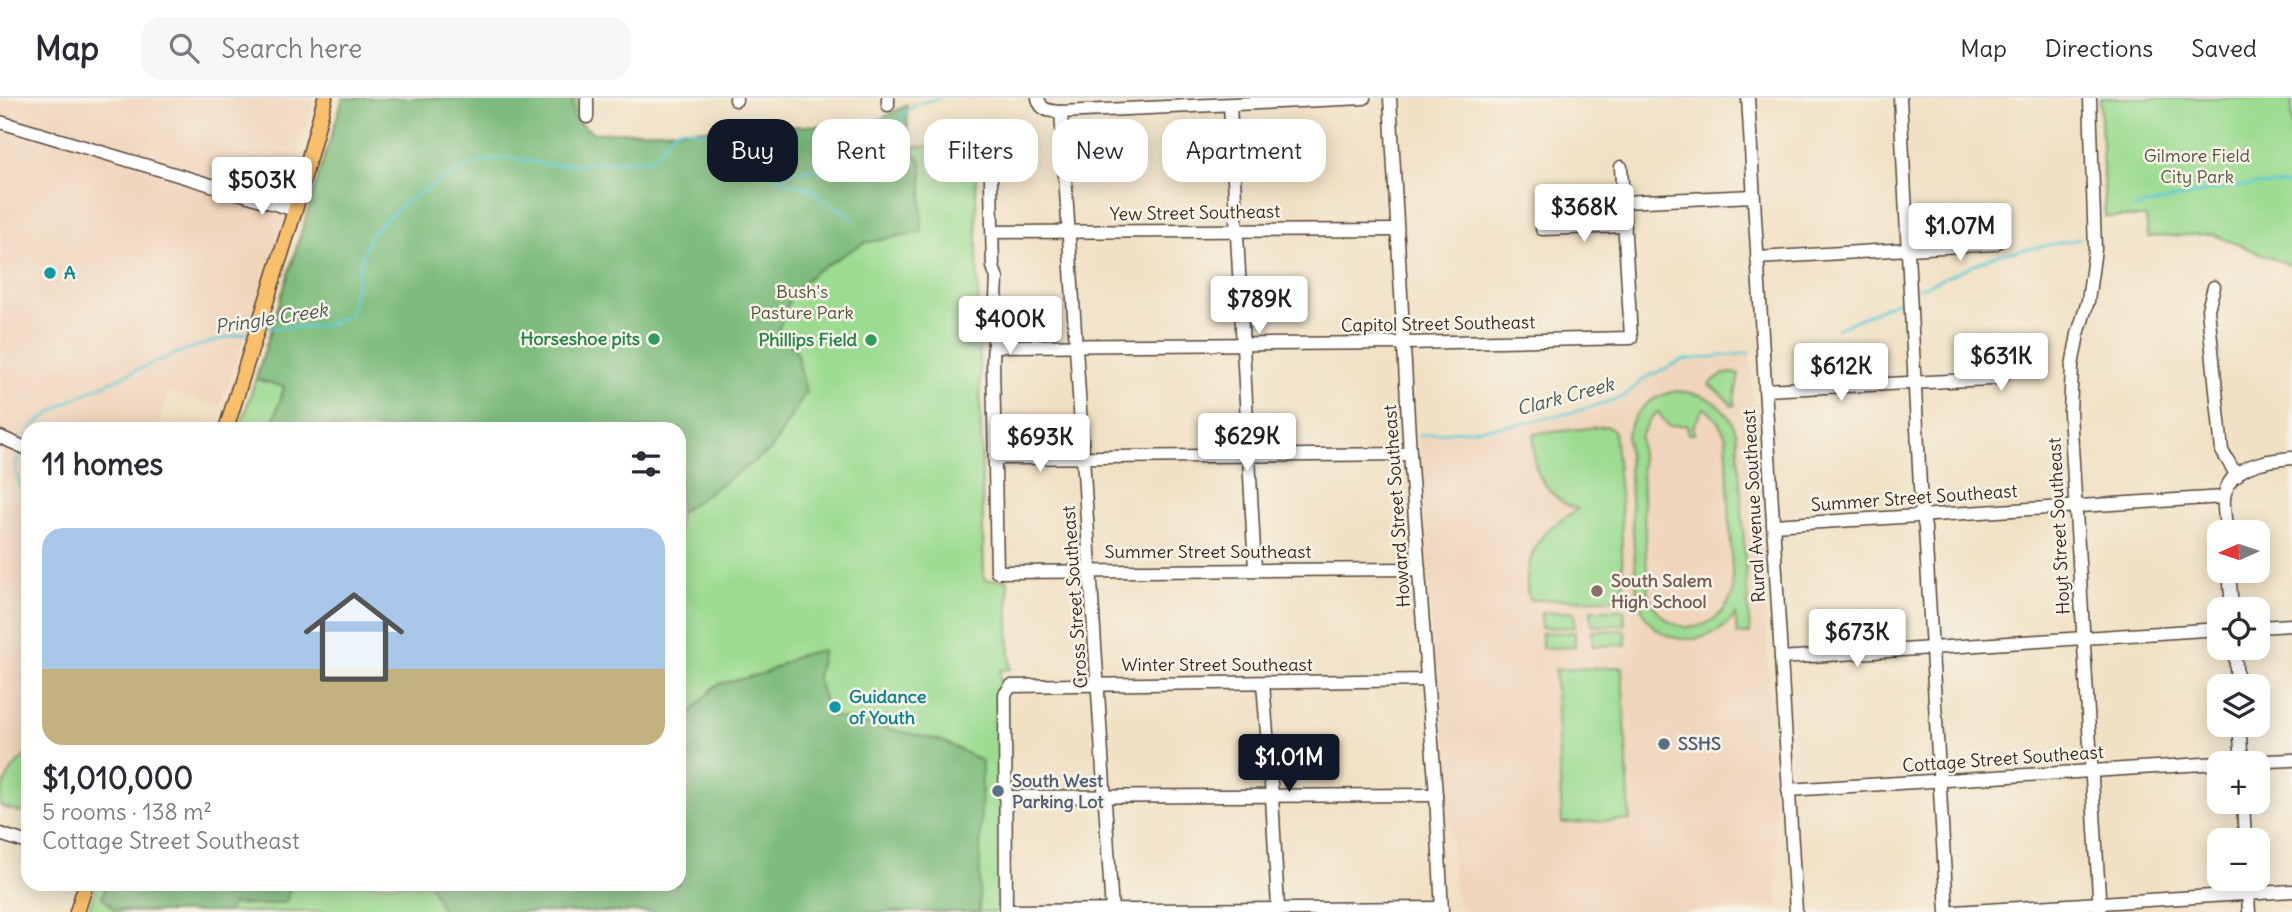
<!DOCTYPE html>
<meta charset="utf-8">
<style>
body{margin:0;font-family:Delius,sans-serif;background:#f7f7f7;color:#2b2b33;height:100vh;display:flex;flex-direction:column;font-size:26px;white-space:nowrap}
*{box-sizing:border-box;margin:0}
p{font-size:23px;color:#7c7c81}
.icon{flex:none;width:38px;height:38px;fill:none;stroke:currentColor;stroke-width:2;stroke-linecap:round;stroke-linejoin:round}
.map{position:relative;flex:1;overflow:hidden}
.side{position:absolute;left:21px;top:324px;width:665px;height:469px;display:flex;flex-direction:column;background:#fff;border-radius:21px;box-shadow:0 4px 18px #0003}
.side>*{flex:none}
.hud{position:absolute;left:707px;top:21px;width:665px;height:63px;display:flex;gap:14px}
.needle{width:46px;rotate:267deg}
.tools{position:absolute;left:2207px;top:422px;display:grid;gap:14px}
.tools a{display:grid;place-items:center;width:63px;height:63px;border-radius:14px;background:#fff;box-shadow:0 4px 18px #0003;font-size:35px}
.price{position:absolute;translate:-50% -60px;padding:0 16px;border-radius:7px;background:#fff;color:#222;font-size:23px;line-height:46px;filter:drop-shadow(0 2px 4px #0008)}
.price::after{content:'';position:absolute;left:50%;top:42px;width:21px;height:16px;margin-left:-10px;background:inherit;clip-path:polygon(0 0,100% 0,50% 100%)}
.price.selected{background:#111827;color:#fff}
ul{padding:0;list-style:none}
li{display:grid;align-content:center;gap:14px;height:371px;padding:0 21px}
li+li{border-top:2px solid #e1e1e2}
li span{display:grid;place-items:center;height:217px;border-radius:21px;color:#555}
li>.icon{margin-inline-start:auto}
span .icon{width:126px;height:126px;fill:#fffc;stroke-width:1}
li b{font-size:30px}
h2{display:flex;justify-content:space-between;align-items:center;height:84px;padding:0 21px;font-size:30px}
.pill{padding:0 24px;border-radius:21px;background:#fff;box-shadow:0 4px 18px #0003;font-size:24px;line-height:63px}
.pill.selected{background:#111827;color:#fff}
header{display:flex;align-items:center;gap:42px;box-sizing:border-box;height:98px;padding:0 35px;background:#fff;border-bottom:2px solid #e1e1e2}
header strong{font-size:33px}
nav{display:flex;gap:38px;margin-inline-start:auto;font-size:24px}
.search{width:490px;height:63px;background:#f7f7f7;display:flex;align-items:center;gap:18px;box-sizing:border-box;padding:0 24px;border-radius:21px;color:#7c7c81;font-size:26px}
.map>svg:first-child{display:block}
.built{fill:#f0d5bc}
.green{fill:#9cdc91;stroke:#6c8358;stroke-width:2;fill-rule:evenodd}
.forest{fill:#7dbc7b;stroke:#5c734c;stroke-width:2}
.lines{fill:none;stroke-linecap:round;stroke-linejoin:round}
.stream{stroke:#5dcad4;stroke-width:2.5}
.minor-casing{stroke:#564537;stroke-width:15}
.major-casing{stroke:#564537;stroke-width:17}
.minor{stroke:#fff;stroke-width:12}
.major{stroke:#f9bf6c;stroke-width:14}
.culture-dot{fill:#0f9aa8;stroke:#f7f3e8;stroke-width:2.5}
.leisure-dot{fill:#2e9e5b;stroke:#f7f3e8;stroke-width:2.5}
.education-dot{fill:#8d6e63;stroke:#f7f3e8;stroke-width:2.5}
.service-dot{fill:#5c6f8a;stroke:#f7f3e8;stroke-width:2.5}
.labels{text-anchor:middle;stroke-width:5;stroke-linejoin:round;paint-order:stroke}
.park-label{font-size:18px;fill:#53563b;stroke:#f7f3e8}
.street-label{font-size:18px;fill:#3b2a1e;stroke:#f7f3e8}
.culture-label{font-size:18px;font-weight:bold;fill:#0d838f;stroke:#f7f3e8;text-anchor:start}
.leisure-label{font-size:18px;font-weight:bold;fill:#27864d;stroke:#f7f3e8;text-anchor:end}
.education-label{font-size:18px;font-weight:bold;fill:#785e54;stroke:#f7f3e8;text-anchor:start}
.service-label{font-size:18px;font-weight:bold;fill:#4e5e75;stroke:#f7f3e8;text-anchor:start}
.water-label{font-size:19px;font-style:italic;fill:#455a55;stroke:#f7f3e8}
</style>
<header>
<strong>Map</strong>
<div class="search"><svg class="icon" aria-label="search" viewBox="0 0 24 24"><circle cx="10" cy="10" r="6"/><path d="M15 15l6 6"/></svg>Search here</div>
<nav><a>Map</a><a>Directions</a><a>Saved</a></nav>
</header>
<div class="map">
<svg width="2292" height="814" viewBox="0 0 2292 814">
<rect width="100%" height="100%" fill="#f7f3e8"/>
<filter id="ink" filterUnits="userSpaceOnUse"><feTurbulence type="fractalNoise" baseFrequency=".0143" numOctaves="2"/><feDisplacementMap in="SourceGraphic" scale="14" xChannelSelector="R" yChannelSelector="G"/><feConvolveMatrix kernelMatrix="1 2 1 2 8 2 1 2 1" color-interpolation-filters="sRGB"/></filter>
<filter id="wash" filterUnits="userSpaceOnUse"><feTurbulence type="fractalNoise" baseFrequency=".00686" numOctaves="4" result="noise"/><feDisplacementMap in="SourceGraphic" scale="28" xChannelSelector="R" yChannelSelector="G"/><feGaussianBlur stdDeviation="1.57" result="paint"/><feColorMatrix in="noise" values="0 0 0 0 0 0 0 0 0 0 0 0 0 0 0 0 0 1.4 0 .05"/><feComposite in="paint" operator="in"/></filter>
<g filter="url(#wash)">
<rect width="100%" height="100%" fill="#f1e1c4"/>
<!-- built -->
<g class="built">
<polygon points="0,0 315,0 291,82 282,130 220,309 169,293 158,331 28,331 28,720 0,712"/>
<polygon points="1750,257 1768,554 1778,808 1677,814 1465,814 1457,804 1454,795 1451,739 1440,657 1419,338 1489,333 1575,317 1620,304 1646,282 1663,272 1684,265"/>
</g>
<!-- green -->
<g class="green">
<polygon points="343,0 576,0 578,36 891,50 975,46 984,482 1008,482 1010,571 1000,572 1002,814 88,814 97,786 679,786 679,331 240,331"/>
<polygon points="2100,0 2292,0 2292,168 2212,136 2148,139 2146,119 2105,119"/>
<polygon points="1730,275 1739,276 1734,303 1735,307 1731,308 1730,304 1709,286 1721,277"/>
<path d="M1677,293C1708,295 1727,307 1737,336L1750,536H1737L1735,517C1716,545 1670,551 1648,522C1643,515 1640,505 1637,497L1627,337C1635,311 1651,298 1677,293ZM1704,310C1715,318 1721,326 1726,339L1733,495C1716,540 1664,541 1648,495L1640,339L1651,320L1658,314L1668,328L1687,327L1688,336H1694L1693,328Z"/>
<path d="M1608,328L1614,332L1621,407L1623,493L1615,501L1529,502C1523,479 1530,452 1546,434C1555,425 1567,418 1578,411C1559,407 1539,384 1535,366C1533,356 1534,346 1534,336Z"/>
<polygon points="1591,512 1624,512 1625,527 1592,528"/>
<polygon points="1574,514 1575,529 1541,530 1541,515"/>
<polygon points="1625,532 1626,547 1593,548 1592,533"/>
<polygon points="1575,534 1575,549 1542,550 1542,535"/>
<polygon points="1622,569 1630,722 1562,725 1555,572"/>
<path d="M28,656V716L0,708C0,688 12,667 28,656Z"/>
</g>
<!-- forest -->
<g class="forest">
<polygon points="343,0 572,0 573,21 594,35 865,26 881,21 907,7 908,45 922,65 922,134 864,145 816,173 792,195 778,233 796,252 806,294 771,352 679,415 679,331 271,331 284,289 256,281"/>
<polygon points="823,552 817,579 830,618 943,643 982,663 979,814 443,814 430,786 679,786 679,623 688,618 716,587 765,575 799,557"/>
<polygon points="106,786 291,786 286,804 264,807 232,806 226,814 161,814 114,811 102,799"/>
</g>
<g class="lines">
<!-- stream -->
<g class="stream">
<path d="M774,75C788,88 791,85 808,90C815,92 820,99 826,103C835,110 845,112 853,121"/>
<polyline points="2133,110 2233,88 2292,86"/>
<polyline points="1918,191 1997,157 2080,141"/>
<path d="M262,231C298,224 315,239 350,215C356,191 358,160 371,138C385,113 462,66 490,62C497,61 505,59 512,60C526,61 539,67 554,67C586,66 618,63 650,61C663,55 665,36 679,31C686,29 693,32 700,34C705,35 711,34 716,36C735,43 745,63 763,71C780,78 799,72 816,71C831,71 850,76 865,70C890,61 891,22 914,8C921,4 931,2 939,0"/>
<polyline points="1837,231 1902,201"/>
<polyline points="960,234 965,248 977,254"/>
<path d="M31,331C53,309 82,297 110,284C158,262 200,244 252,234"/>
<polyline points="1419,337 1515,327 1578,313 1623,299 1645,280 1683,262 1750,255"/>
<polyline points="24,345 28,335"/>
<polyline points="20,390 15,368 20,354"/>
</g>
</g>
</g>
<g filter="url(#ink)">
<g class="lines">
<defs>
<g id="minor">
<polyline points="587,0 587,19"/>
<polyline points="736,0 736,2"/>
<polyline points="888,0 888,7"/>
<path d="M1038,0C1041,13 1049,13 1061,14L1364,0"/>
<polyline points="1390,0 1410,356 1436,697 1442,814"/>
<polyline points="1748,0 1796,814"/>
<polyline points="1900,0 1921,407 1925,430 1947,814"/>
<polyline points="2090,0 2095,151 2088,203 2078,236 2072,268 2070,315 2100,814"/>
<polyline points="1230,7 1255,471"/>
<polyline points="1061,14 1112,814"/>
<polyline points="0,24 295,112"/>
<polyline points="990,43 993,169 997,180 993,263 997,474 1419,471"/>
<polyline points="1623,104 1753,98"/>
<polyline points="1542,131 1625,128"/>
<polyline points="993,134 1397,132"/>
<polyline points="1757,160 1994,146 1999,143"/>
<polyline points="2214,189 2208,211 2222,353 2237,378"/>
<polyline points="994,248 1404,245 1631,240 1621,69"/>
<polyline points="1765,292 1990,281 2002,278 2007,273"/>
<polyline points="0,339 28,351"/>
<polyline points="996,360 1410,356"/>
<polyline points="1773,427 2224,399"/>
<path d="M2226,434C2226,423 2223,411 2224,400C2228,367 2267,362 2292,360"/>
<polyline points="2229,472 2232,511"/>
<polyline points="2258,529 2292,527"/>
<polyline points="2235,550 2237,588"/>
<polyline points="1781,560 2219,531"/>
<polyline points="1263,585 1272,698 1278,810"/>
<polyline points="2239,626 2242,665"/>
<polyline points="2221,665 2292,662"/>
<polyline points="1788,692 2219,665"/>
<polyline points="1005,699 1436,697"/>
<polyline points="2243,704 2245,742"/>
<polyline points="0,736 28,745"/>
<polyline points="2247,780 2249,814"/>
<polyline points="1006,813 1442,810"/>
<polyline points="1006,814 1005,596 1011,588 1427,582"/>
<polyline points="1955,814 2292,793"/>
</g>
<g id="major">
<polyline points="226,331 295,112 325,0"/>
<polyline points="77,814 86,786"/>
</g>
</defs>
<!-- minor casing -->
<use href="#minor" class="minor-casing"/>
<!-- major casing -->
<use href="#major" class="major-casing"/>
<!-- minor -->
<use href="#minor" class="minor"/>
<!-- major -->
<use href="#major" class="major"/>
</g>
</g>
<!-- markers -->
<g class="culture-dot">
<circle cx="50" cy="175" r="7"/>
<circle cx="835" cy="609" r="7"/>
</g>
<g class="leisure-dot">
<circle cx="654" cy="241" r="7"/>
<circle cx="871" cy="242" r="7"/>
</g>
<circle class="education-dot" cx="1597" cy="493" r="7"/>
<g class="service-dot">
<circle cx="1664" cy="646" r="7"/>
<circle cx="998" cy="693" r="7"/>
</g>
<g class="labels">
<!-- park labels -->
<g class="park-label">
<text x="2197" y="64">Gilmore Field<tspan x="2197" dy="21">City Park</tspan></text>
<text x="802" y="200">Bush's<tspan x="802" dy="21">Pasture Park</tspan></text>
</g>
<!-- street labels -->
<g class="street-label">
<text transform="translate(1195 115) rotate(-1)" y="6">Yew Street Southeast</text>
<text transform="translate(1438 226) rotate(-1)" y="6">Capitol Street Southeast</text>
<text transform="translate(1914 400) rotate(-4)" y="6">Summer Street Southeast</text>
<text transform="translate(1397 408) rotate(-94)" y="6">Howard Street Southeast</text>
<text transform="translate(1754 408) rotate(-93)" y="6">Rural Avenue Southeast</text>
<text transform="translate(2059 428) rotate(-93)" y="6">Hoyt Street Southeast</text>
<text x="1208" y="460">Summer Street Southeast</text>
<text transform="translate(1075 499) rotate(-94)" y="6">Cross Street Southeast</text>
<text x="1217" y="573">Winter Street Southeast</text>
<text transform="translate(2003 661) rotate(-4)" y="6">Cottage Street Southeast</text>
</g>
<!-- culture labels -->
<g class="culture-label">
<text x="64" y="181">A</text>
<text x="849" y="605">Guidance<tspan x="849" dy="21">of Youth</tspan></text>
</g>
<!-- leisure labels -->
<g class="leisure-label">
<text x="640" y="247">Horseshoe pits</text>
<text x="857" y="248">Phillips Field</text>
</g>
<!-- education labels -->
<g class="education-label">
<text x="1611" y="489">South Salem<tspan x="1611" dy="21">High School</tspan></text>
</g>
<!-- service labels -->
<g class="service-label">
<text x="1678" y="652">SSHS</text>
<text x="1012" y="689">South West<tspan x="1012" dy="21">Parking Lot</tspan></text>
</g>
<!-- water labels -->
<g class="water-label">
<text transform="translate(271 220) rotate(-9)" y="7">Pringle Creek</text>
<text transform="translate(1565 298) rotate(-15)" y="7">Clark Creek</text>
</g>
</g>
</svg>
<div class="tools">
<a><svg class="needle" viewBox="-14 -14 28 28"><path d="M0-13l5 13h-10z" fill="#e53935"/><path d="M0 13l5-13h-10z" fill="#7c7c81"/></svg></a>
<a><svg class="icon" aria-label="locate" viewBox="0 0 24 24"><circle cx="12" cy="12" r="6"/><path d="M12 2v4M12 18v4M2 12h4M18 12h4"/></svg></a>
<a><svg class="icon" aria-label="layers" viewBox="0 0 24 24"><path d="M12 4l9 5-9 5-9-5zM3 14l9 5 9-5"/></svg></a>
<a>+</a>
<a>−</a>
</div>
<b class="price" style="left:262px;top:119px">$503K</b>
<b class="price" style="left:1584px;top:146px">$368K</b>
<b class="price" style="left:1960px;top:165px">$1.07M</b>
<b class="price" style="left:1259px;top:238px">$789K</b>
<b class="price" style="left:1010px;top:258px">$400K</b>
<b class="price" style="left:2001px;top:295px">$631K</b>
<b class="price" style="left:1841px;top:305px">$612K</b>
<b class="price" style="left:1247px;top:375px">$629K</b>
<b class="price" style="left:1040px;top:376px">$693K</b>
<b class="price" style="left:1857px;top:571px">$673K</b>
<b class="price selected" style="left:1289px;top:696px">$1.01M</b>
<div class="hud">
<a class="pill selected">Buy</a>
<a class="pill">Rent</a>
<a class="pill">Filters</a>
<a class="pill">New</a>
<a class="pill">Apartment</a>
</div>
<section class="side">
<h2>11 homes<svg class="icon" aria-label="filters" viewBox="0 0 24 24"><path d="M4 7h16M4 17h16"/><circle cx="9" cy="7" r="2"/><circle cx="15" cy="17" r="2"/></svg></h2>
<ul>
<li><span style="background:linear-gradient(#a9c7e8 65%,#c2b280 0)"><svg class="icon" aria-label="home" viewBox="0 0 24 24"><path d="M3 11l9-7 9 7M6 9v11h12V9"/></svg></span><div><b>$1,010,000</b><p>5 rooms · 138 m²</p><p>Cottage Street Southeast</p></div></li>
</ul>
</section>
</div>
